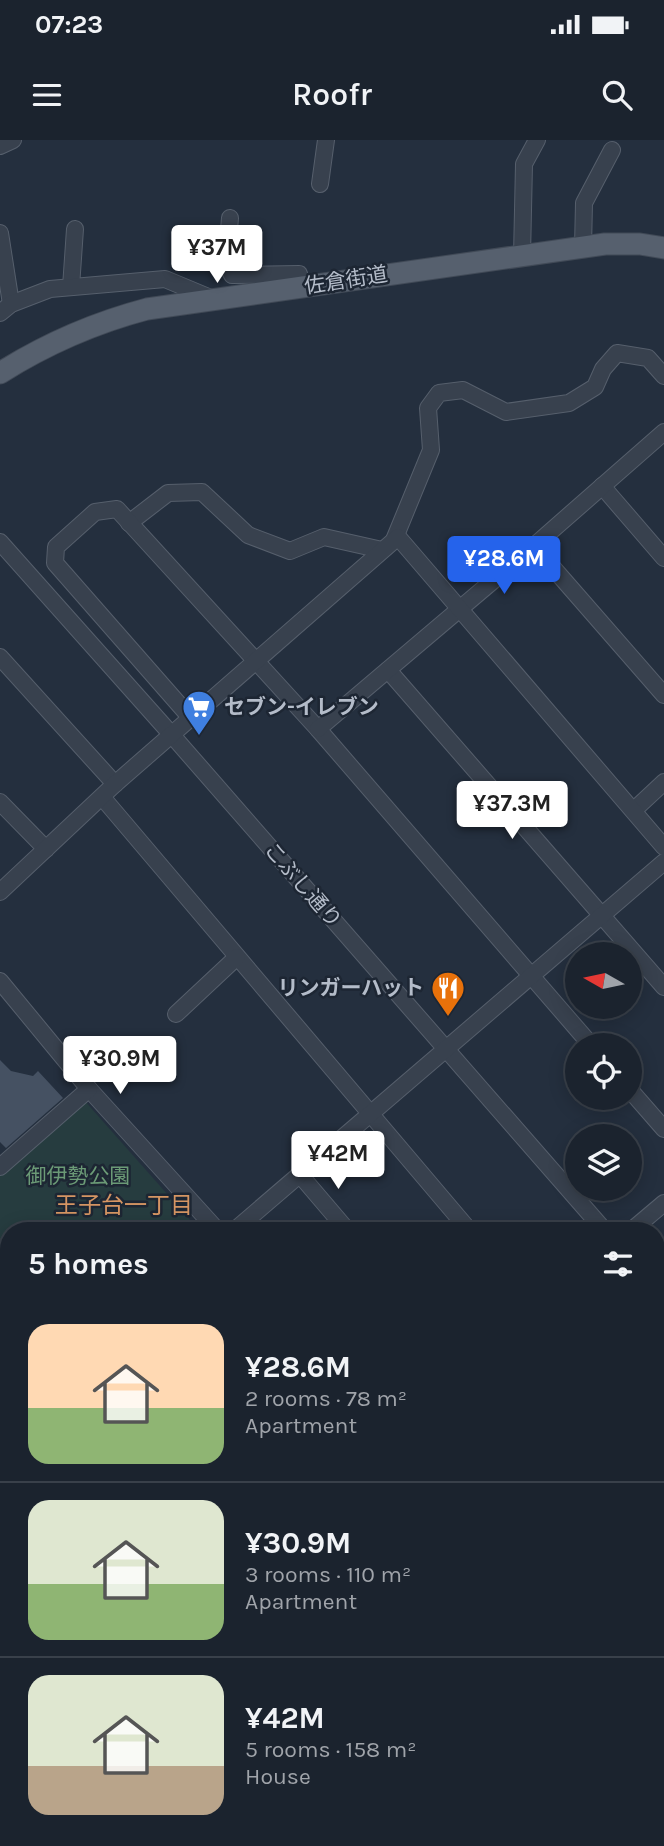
<!DOCTYPE html>
<meta charset="utf-8">
<style>
body{margin:0;font-family:Karla,"Noto Sans JP",sans-serif;background:#242b36;color:#f1f3f6;height:100vh;display:flex;flex-direction:column;font-size:26px;white-space:nowrap}
*{box-sizing:border-box;margin:0}
p{font-size:23px;color:#a0a4aa}
.icon{flex:none;width:38px;height:38px;fill:none;stroke:currentColor;stroke-width:2;stroke-linecap:round;stroke-linejoin:round}
.map{position:relative;flex:1;overflow:hidden}
.sheet{position:absolute;left:0px;top:1082px;width:665px;height:625px;display:flex;flex-direction:column;background:#1b232e;border-radius:28px 28px 0 0;box-shadow:0 4px 18px #0003,0 0 0 2px #39404a}
.sheet>*{flex:none}
.needle{width:46px;rotate:279deg}
.tools{position:absolute;left:565px;top:802px;display:grid;gap:14px}
.tools a{display:grid;place-items:center;width:77px;height:77px;border-radius:50%;background:#1b232e;box-shadow:0 4px 18px #0003,0 0 0 2px #39404a;font-size:35px}
.price{position:absolute;translate:-50% -60px;padding:0 16px;border-radius:7px;background:#fff;color:#222;font-size:23px;line-height:46px;filter:drop-shadow(0 2px 4px #0008)}
.price::after{content:'';position:absolute;left:50%;top:42px;width:21px;height:16px;margin-left:-10px;background:inherit;clip-path:polygon(0 0,100% 0,50% 100%)}
.price.on{background:#2563eb;color:#fff}
ul{padding:0;list-style:none}
li{display:flex;align-items:center;gap:21px;height:175px;padding:0 28px}
li+li{border-top:2px solid #39404a}
li span{display:grid;place-items:center;flex:none;width:196px;height:140px;border-radius:21px;color:#555}
li>.icon{margin-inline-start:auto}
span .icon{width:84px;height:84px;fill:#fffc;stroke-width:1}
li b{font-size:30px}
h2{display:flex;justify-content:space-between;align-items:center;height:84px;padding:0 28px;font-size:30px}
.status{display:flex;justify-content:space-between;align-items:center;height:49px;padding:0 35px;background:#1b232e;direction:ltr}
.status svg{height:19px;fill:currentColor}
header{display:flex;justify-content:space-between;align-items:center;height:91px;padding:0 28px;background:#1b232e;font-size:32px;font-weight:600}
.map>svg:first-child{display:block}
.green{fill:#263c3f}
.building{fill:#455162}
.lines{fill:none;stroke-linecap:round;stroke-linejoin:round}
.minor-casing{stroke:#565f6c;stroke-width:18}
.major-casing{stroke:#414a57;stroke-width:23}
.path{stroke:#44595c;stroke-width:2.5;stroke-dasharray:5 5;stroke-linecap:butt}
.minor{stroke:#38414e;stroke-width:16}
.major{stroke:#56606e;stroke-width:21}
.rail{stroke:#5a6575;stroke-width:4.5;stroke-dasharray:7 7;stroke-linecap:butt}
.labels{text-anchor:middle;stroke-width:5;stroke-linejoin:round;paint-order:stroke}
.street-label{font-size:21px;fill:#b4bcc9;stroke:#1d2633}
.poi-label{font-size:21px;font-weight:bold;fill:#b4bcc9;stroke:#1d2633;text-anchor:start}
.park-label{font-size:21px;fill:#6b9a76;stroke:#1d2633}
.neighbourhood-label{font-size:23px;fill:#d59563;stroke:#1d2633}
</style>
<div class="status"><b>07:23</b><svg viewBox="0 0 49 12"><path d="M0 12V9h3v3zM5 12V6h3v6zM10 12V3h3v9zM15 12V0h3v12zM26 1h20v11H26zM47 4h2v5h-2z"/></svg></div>
<header><svg class="icon" aria-label="menu" viewBox="0 0 24 24"><path d="M4 6h16M4 12h16M4 18h16"/></svg>Roofr<svg class="icon" aria-label="search" viewBox="0 0 24 24"><circle cx="10" cy="10" r="6"/><path d="M15 15l6 6"/></svg></header>
<div class="map">
<svg width="664" height="1706" viewBox="0 0 664 1706">
<rect width="100%" height="100%" fill="#242f3e"/>
<!-- green -->
<polygon class="green" points="84,960 199,1090 9,1090 9,1144 0,1134 0,1035"/>
<!-- building -->
<polygon class="building" points="0,920 11,931 33,936 38,931 63,958 6,1008 0,1002"/>
<g class="lines">
<defs>
<g id="minor">
<polyline points="0,6 13,0"/>
<polyline points="320,44 326,0"/>
<polyline points="230,78 226,124 232,135 299,134 303,147"/>
<polyline points="0,93 11,164"/>
<polyline points="583,107 584,63 612,10"/>
<polyline points="522,116 524,24 537,0"/>
<polyline points="71,147 75,89"/>
<polyline points="0,173 11,164 50,149 165,139 213,159"/>
<polyline points="602,346 664,418"/>
<polyline points="129,383 168,353 202,352 248,395 290,411 324,397 382,410"/>
<polyline points="394,400 431,310 428,268 439,253 463,250 506,272 569,263 595,247 603,229 617,213 648,218 664,236"/>
<polyline points="0,402 171,594 604,1090"/>
<polyline points="534,406 664,555"/>
<polyline points="0,517 115,644"/>
<polyline points="388,530 664,847"/>
<polyline points="190,577 55,423 56,407 95,372 117,369 318,589 591,905"/>
<polyline points="318,589 534,406 664,292"/>
<polyline points="102,657 469,1090"/>
<polyline points="0,662 46,709"/>
<polyline points="634,670 664,642"/>
<polyline points="0,752 115,644 398,397 664,707"/>
<polyline points="0,841 89,949 217,1090"/>
<polyline points="176,874 237,817"/>
<polyline points="630,950 664,989"/>
<polyline points="0,1027 89,949"/>
<polyline points="301,1036 347,1090"/>
<polyline points="235,1090 664,722"/>
<polyline points="632,1090 664,1063"/>
<polyline points="0,1142 9,1152"/>
<polyline points="656,1151 664,1160"/>
<polyline points="0,1235 9,1245"/>
<polyline points="656,1243 664,1237"/>
<polyline points="0,1297 9,1290"/>
<polyline points="656,1391 664,1385"/>
<polyline points="0,1395 9,1403"/>
<polyline points="656,1420 664,1413"/>
<polyline points="0,1490 9,1500"/>
<polyline points="656,1547 664,1541"/>
<polyline points="656,1603 664,1612"/>
<polyline points="86,1698 95,1706"/>
<polyline points="141,1698 143,1706"/>
<polyline points="598,1698 605,1706"/>
<polyline points="319,1704 321,1706"/>
<polyline points="22,1706 32,1698"/>
<polyline points="467,1706 476,1698"/>
</g>
<path id="major" d="M0,233C46,204 94,183 147,169L605,104H640L664,108"/>
</defs>
<!-- minor casing -->
<use href="#minor" class="minor-casing"/>
<!-- major casing -->
<use href="#major" class="major-casing"/>
<!-- path -->
<polyline class="path" points="168,1698 175,1706"/>
<!-- minor -->
<use href="#minor" class="minor"/>
<!-- major -->
<use href="#major" class="major"/>
<!-- rail -->
<g class="rail">
<polyline points="0,1429 9,1439"/>
<polyline points="232,1698 239,1706"/>
</g>
</g>
<!-- icons -->
<defs>
<symbol id="supermarket-pin" viewBox="-11 -11 22 30"><path d="M0 17L-7.5 6A9.5 9.5 0 1 1 7.5 6Z" fill="#3f7fe0" stroke="#1d2633"/><path d="M-6-5.5h2.5l.6 2H6L4.5 2H-2.5L-4.4-4H-6ZM-1.5 3.2a1.3 1.3 0 1 0 .1 0ZM3 3.2a1.3 1.3 0 1 0 .1 0Z" fill="#fff"/></symbol>
<symbol id="restaurant-pin" viewBox="-11 -11 22 30"><path d="M0 17L-7.5 6A9.5 9.5 0 1 1 7.5 6Z" fill="#e8710a" stroke="#1d2633"/><path d="M-5-6h1v4h1v-4h1v4h1v-4h1v5L-1.5 .5V6h-2V.5L-5-1ZM5-6V6H3V1.5H1.5Q1.5-4 5-6Z" fill="#fff"/></symbol>
</defs>
<g fill-rule="evenodd">
<use href="#supermarket-pin" x="180" y="548" width="38" height="52"/>
<use href="#restaurant-pin" x="429" y="829" width="38" height="52"/>
</g>
<g class="labels">
<!-- street labels -->
<g class="street-label">
<text transform="translate(346 140) rotate(-9)" y="7">佐倉街道</text>
<text transform="translate(303 745) rotate(49)" y="7">こぶし通り</text>
</g>
<!-- poi labels -->
<g class="poi-label">
<text x="224" y="574">セブン-イレブン</text>
<text x="424" y="855" text-anchor="end">リンガーハット</text>
</g>
<!-- park labels -->
<g class="park-label">
<text x="78" y="1043">御伊勢公園</text>
</g>
<!-- neighbourhood labels -->
<g class="neighbourhood-label">
<text x="124" y="1073">王子台一丁目</text>
</g>
</g>
</svg>
<div class="tools">
<a><svg class="needle" viewBox="-14 -14 28 28"><path d="M0-13l5 13h-10z" fill="#e53935"/><path d="M0 13l5-13h-10z" fill="#a0a4aa"/></svg></a>
<a><svg class="icon" aria-label="locate" viewBox="0 0 24 24"><circle cx="12" cy="12" r="6"/><path d="M12 2v4M12 18v4M2 12h4M18 12h4"/></svg></a>
<a><svg class="icon" aria-label="layers" viewBox="0 0 24 24"><path d="M12 4l9 5-9 5-9-5zM3 14l9 5 9-5"/></svg></a>
</div>
<b class="price" style="left:217px;top:145px">¥37M</b>
<b class="price on" style="left:504px;top:456px">¥28.6M</b>
<b class="price" style="left:512px;top:701px">¥37.3M</b>
<b class="price" style="left:120px;top:956px">¥30.9M</b>
<b class="price" style="left:338px;top:1051px">¥42M</b>
<section class="sheet">
<h2>5 homes<svg class="icon" aria-label="filters" viewBox="0 0 24 24"><path d="M4 7h16M4 17h16"/><circle cx="9" cy="7" r="2"/><circle cx="15" cy="17" r="2"/></svg></h2>
<ul>
<li><span style="background:linear-gradient(#ffd9b3 60%,#8fb573 0)"><svg class="icon" aria-label="home" viewBox="0 0 24 24"><path d="M3 11l9-7 9 7M6 9v11h12V9"/></svg></span><div><b>¥28.6M</b><p>2 rooms · 78 m²</p><p>Apartment</p></div></li>
<li><span style="background:linear-gradient(#dfe7d0 60%,#8fb573 0)"><svg class="icon" aria-label="home" viewBox="0 0 24 24"><path d="M3 11l9-7 9 7M6 9v11h12V9"/></svg></span><div><b>¥30.9M</b><p>3 rooms · 110 m²</p><p>Apartment</p></div></li>
<li><span style="background:linear-gradient(#dfe7d0 65%,#b9a48a 0)"><svg class="icon" aria-label="home" viewBox="0 0 24 24"><path d="M3 11l9-7 9 7M6 9v11h12V9"/></svg></span><div><b>¥42M</b><p>5 rooms · 158 m²</p><p>House</p></div></li>
</ul>
</section>
</div>
